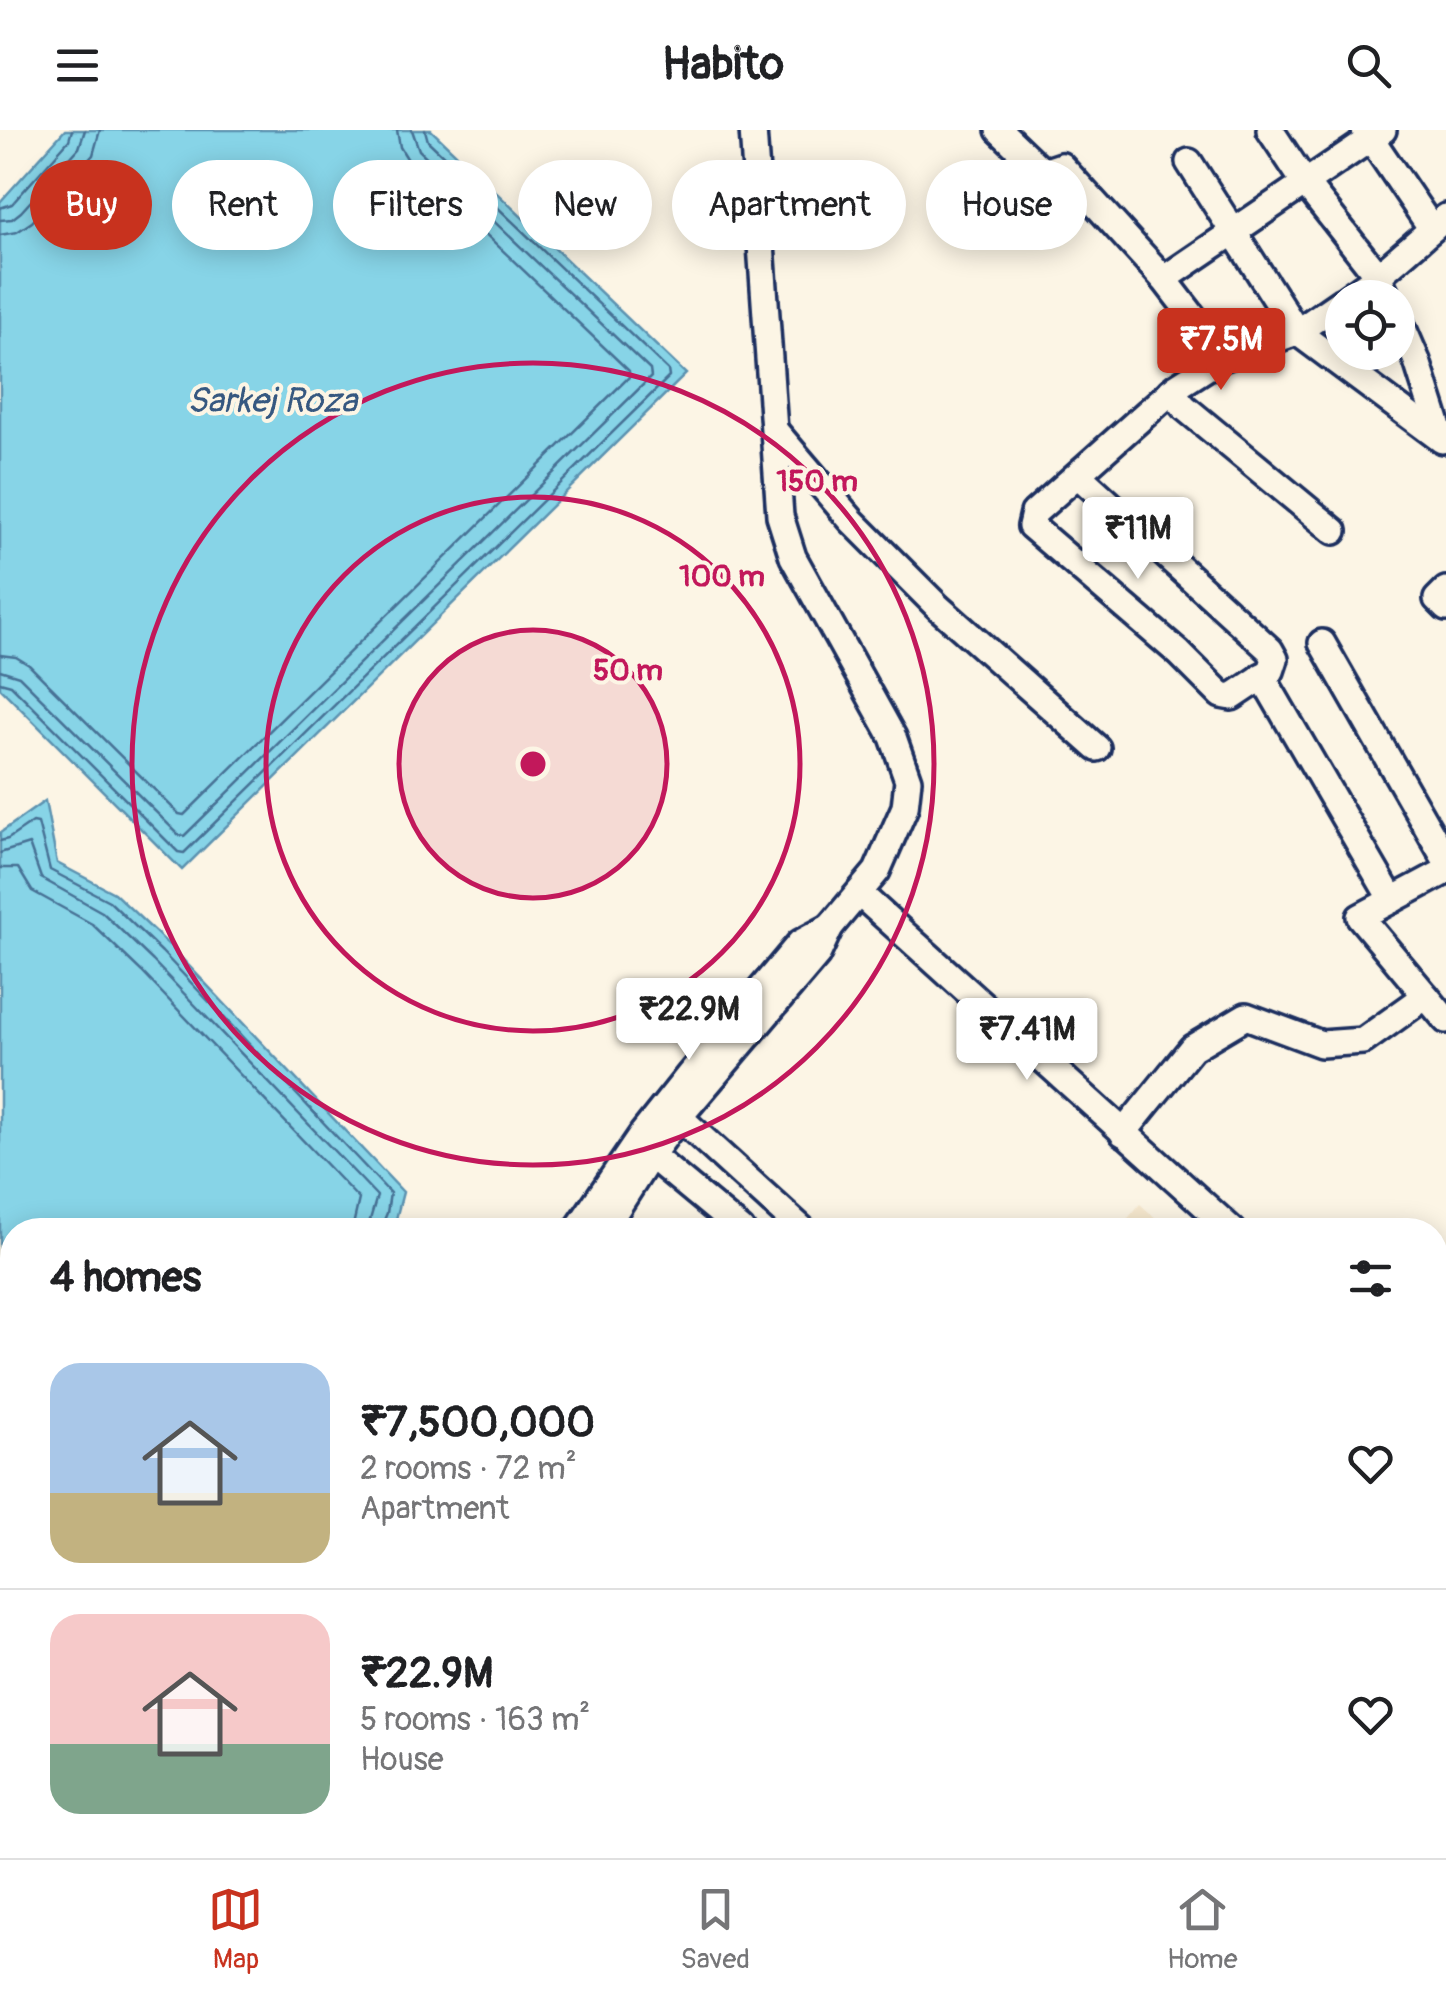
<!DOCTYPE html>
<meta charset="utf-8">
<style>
body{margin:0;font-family:Pangolin,sans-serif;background:#f6f6f6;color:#202124;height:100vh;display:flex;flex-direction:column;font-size:38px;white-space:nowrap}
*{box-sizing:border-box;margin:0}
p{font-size:32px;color:#757577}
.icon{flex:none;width:55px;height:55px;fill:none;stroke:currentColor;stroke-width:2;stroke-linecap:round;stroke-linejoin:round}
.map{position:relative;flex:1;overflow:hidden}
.panel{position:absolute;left:0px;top:1088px;width:1448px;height:642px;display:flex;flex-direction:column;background:#fff;border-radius:40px 40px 0 0;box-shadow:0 5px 25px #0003}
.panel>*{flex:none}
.hud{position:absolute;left:30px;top:30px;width:1388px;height:90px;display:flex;gap:20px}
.controls{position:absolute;left:1325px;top:150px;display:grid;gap:20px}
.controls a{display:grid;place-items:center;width:90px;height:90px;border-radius:50%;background:#fff;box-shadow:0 5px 25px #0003;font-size:50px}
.price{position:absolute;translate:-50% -85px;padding:0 22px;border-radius:10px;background:#fff;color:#222;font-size:32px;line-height:65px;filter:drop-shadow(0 2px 5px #0008)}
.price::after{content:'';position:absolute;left:50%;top:60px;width:30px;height:22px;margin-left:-15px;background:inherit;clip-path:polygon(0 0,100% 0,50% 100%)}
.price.active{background:#c8321e;color:#fff}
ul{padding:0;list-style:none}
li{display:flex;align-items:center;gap:30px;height:250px;padding:0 50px}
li+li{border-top:2px solid #e0e0e0}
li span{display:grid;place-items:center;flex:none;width:280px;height:200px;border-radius:30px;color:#555}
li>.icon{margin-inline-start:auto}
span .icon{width:120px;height:120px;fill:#fffc;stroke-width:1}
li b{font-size:42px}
h2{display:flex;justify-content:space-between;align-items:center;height:120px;padding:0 50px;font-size:42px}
.tag{padding:0 35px;border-radius:45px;background:#fff;box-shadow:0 5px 25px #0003;font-size:35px;line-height:90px}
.tag.active{background:#c8321e;color:#fff}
header{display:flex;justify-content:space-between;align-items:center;height:130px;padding:0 50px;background:#fff;font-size:45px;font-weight:700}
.dock{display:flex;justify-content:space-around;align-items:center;height:140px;border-top:2px solid #e0e0e0;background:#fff;font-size:28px;color:#757577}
.dock a{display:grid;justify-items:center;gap:5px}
.dock .active{color:#c8321e}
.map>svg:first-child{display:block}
.built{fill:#f6e8ce}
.water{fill:#87d4e7;stroke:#5c92b0;stroke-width:2.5}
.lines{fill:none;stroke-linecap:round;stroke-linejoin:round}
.shore{stroke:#467195;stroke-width:2.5}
.minor-casing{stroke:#1b2f5e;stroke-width:32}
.minor{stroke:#fcf5e5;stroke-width:25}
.ring{fill:none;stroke:#c2185b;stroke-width:5}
.labels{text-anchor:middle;stroke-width:8;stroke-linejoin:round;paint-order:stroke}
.water-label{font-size:35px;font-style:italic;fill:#365880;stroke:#fcf5e5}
.centre{fill:#c2185b;stroke:#fcf5e5;stroke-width:5}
.ring-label{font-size:30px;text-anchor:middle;font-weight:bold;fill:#c2185b;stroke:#fcf5e5;stroke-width:8;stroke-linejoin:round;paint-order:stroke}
</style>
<header><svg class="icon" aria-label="menu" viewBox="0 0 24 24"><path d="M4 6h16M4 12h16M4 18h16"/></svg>Habito<svg class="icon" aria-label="search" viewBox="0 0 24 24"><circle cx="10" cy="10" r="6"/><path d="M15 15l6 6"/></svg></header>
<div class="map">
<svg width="1446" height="1728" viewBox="0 0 1446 1728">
<rect width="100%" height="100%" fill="#fcf5e5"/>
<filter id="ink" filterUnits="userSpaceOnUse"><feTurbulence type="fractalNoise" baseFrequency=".01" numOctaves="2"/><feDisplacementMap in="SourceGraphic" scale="20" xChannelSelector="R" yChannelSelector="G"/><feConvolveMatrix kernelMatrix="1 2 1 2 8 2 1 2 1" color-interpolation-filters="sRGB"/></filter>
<g filter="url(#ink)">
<!-- built -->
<g class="built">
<polygon points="1140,1074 1169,1100 1118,1100"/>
<polygon points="1435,1334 1446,1344 1446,1604 1435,1616"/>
<polygon points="367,1718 1324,1718 1312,1728 366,1728"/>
</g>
<!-- water -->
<g class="water">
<polygon points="65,0 431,0 686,244 182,740 0,558 0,72"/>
<polygon points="45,671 57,733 114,763 169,815 403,1062 396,1089 387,1100 12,1100 12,1718 243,1718 245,1728 0,1728 0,703"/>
</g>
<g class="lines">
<!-- shore -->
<g class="shore">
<polyline points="0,78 12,74 69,10 72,0"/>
<polyline points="0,90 12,89 21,82 79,18 85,0"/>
<polyline points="0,105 17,102 32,92 93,25 100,0"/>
<polyline points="0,525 16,527 29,535 179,684 184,685 629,247 629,241 408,30 400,17 397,0"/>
<polyline points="0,540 19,546 179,705 184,706 651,247 650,240 419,20 412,0"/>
<polyline points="0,552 11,555 178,722 184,723 669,247 668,240 428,11 425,0"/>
<polyline points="0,711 8,709 33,692 38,693 50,740 109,771 162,822 390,1063 387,1083 380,1100"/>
<polyline points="0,723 29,714 41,748 102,782 153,831 377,1066 367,1100"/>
<polyline points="0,738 18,738 32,761 92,794 142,842 359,1069 352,1100"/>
</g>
<defs>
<g id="minor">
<polyline points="999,0 1043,42 1061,36 1164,149 1383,0"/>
<polyline points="1270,0 1305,53 1378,146 1388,168"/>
<polyline points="1365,0 1432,99"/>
<polyline points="1189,32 1297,202 1442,310 1417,231 1398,187"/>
<polyline points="1347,168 1378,146 1446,87"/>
<polyline points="1220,229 1297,202 1342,171"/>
<polyline points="1171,261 1184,277 1334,401"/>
<polyline points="776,302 852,391 938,477 1097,618"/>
<polyline points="1078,345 1270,520 1275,529 1271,541 1232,567 1221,565 1179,523 1031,396 1034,383 1176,257 1220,229 1214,214 1164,149"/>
<polyline points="1446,460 1437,469 1446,478"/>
<polyline points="1322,513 1446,730"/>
<polyline points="1262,546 1392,770"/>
<polyline points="1446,741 1360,787 1446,890"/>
<polyline points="860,764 1232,1100"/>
<polyline points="679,987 803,1100"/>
<polyline points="1123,1003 1192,918 1246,886 1321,914 1363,911 1426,866"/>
<polyline points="641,1017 741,1100"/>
<polyline points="577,1100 643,1003 690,944 800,813 830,797"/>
<polyline points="603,1100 651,1025 679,987 817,825 830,797 877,741 905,677 908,650 893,607 793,427 780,386 753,0"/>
<polyline points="1435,1280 1446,1290"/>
<polyline points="1435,1632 1446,1622"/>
<polyline points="1019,1718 1033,1728"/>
<polyline points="324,1728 325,1718"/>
<polyline points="345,1728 346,1718"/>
<polyline points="933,1728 953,1718"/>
<polyline points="1332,1728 1343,1718"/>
</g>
</defs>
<!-- minor casing -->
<use href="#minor" class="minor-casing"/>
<!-- minor -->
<use href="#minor" class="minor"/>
</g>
</g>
<!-- distance rings -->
<circle cx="533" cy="634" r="134" fill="#c2185b" fill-opacity=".12"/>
<g class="ring">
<circle cx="533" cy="634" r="134"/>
<circle cx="533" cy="634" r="267"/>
<circle cx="533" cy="634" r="401"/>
</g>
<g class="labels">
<!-- water labels -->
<g class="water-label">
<text x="272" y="282">Sarkej Roza</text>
</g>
</g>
<circle cx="533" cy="634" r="15" class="centre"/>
<g class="ring-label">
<text x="817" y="361">150 m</text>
<text x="722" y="456">100 m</text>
<text x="628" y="550">50 m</text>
</g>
</svg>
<div class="controls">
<a><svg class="icon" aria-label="locate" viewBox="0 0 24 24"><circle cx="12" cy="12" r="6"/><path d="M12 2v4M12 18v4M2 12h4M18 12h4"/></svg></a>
</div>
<b class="price active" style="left:1221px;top:263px">₹7.5M</b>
<b class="price" style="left:1138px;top:452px">₹11M</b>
<b class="price" style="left:689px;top:933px">₹22.9M</b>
<b class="price" style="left:1027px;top:953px">₹7.41M</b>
<div class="hud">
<a class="tag active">Buy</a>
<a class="tag">Rent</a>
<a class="tag">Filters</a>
<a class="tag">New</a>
<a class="tag">Apartment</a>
<a class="tag">House</a>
</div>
<section class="panel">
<h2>4 homes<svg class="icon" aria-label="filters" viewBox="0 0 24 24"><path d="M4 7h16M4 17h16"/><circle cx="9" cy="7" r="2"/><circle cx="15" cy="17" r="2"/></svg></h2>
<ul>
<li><span style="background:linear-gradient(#a9c7e8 65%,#c2b280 0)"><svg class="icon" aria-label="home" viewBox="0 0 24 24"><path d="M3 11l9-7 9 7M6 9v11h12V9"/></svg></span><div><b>₹7,500,000</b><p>2 rooms · 72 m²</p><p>Apartment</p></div><svg class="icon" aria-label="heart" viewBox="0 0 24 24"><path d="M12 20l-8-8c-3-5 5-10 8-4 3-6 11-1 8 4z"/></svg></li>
<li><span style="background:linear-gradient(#f6c9c9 65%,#7fa58c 0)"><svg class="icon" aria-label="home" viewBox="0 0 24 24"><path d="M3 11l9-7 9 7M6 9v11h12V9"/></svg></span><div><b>₹22.9M</b><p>5 rooms · 163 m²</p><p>House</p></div><svg class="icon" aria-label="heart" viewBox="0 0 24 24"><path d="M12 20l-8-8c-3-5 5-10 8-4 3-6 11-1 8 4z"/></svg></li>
</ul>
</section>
</div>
<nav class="dock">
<a class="active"><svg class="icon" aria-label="map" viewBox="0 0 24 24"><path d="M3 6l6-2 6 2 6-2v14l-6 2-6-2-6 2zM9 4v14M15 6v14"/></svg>Map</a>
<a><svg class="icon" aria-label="saved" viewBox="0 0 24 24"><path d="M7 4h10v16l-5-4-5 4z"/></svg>Saved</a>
<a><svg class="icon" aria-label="home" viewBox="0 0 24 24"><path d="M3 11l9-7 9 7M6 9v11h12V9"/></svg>Home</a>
</nav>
